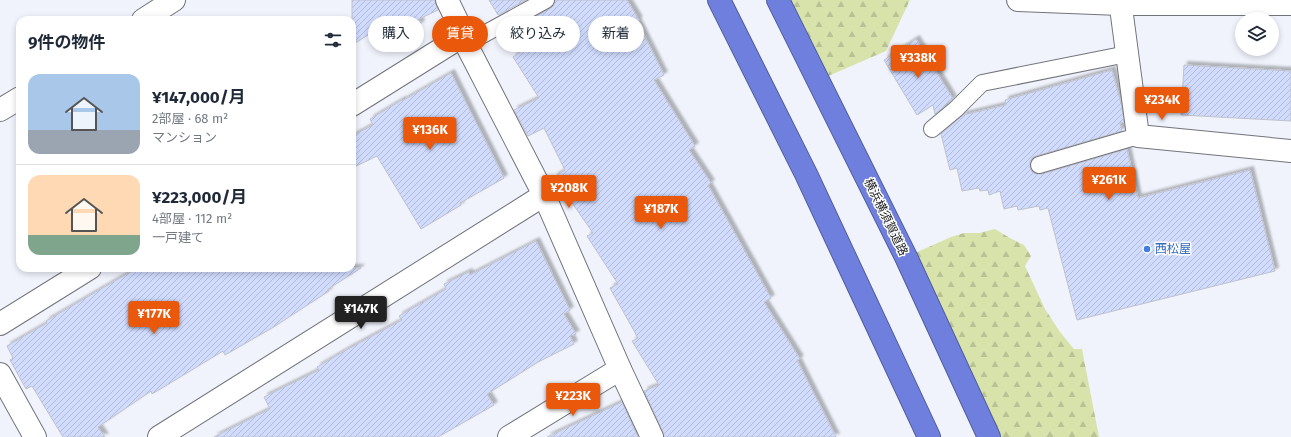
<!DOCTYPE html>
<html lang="ja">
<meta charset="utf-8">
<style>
body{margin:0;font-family:"Fira Sans","Noto Sans JP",sans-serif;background:#f2f2f3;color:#1f2937;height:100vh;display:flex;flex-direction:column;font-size:15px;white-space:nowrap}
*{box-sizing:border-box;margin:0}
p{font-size:13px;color:#747a83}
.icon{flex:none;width:22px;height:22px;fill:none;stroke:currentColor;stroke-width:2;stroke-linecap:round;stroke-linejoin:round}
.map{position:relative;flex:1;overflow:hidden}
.drawer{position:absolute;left:16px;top:16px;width:340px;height:256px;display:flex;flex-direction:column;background:#fff;border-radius:12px;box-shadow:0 2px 6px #0003}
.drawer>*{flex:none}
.banner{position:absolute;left:368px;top:16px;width:380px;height:36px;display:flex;gap:8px}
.tools{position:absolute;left:1235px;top:12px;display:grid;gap:8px}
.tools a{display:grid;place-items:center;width:44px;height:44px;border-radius:50%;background:#fff;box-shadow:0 2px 6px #0003;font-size:20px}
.price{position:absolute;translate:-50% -34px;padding:0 9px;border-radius:4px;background:#ea580c;color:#fff;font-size:13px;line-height:26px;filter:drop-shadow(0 1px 2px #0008)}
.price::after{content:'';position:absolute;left:50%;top:24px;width:12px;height:9px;margin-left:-6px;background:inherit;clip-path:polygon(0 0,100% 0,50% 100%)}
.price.selected{background:#222;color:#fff}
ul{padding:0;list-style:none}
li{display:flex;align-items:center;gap:12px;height:100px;padding:0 12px}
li+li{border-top:1px solid #e0e1e3}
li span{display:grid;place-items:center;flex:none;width:112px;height:80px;border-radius:12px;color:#555}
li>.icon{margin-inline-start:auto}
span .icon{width:48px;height:48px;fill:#fffc;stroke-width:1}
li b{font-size:17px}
h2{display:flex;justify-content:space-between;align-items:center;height:48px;padding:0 12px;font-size:17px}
.tag{padding:0 14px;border-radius:18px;background:#fff;box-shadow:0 2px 6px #0003;font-size:14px;line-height:36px}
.tag.selected{background:#ea580c;color:#fff}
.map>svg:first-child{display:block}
.forest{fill:url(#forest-firs)}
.building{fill:url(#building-hatch);stroke:#bfc2cb;filter:url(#shadow)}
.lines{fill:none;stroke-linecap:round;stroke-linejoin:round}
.lane-casing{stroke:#72747c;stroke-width:18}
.street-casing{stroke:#72747c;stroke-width:24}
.highway-casing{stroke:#515c9a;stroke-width:24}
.lane{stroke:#fff;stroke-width:16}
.street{stroke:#fff;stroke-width:22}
.highway{stroke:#6f7fdd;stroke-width:22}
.shop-dot{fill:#3f7fe0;stroke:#fff;stroke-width:1.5}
.labels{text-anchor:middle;stroke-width:3;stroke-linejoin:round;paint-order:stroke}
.street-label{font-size:12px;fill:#1a1b1e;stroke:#fff}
.shop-label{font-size:12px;fill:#366cbe;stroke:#fff;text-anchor:start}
</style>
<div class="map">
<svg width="1291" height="437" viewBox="0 0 1291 437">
<defs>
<pattern id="forest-firs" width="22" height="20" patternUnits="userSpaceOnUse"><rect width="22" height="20" fill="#d8e3ac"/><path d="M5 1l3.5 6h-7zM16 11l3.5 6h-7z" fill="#b9c294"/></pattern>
<pattern id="building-hatch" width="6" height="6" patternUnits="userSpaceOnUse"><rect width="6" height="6" fill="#d0dbfd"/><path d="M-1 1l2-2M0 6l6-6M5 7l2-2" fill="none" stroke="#b2bbd8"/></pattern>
<filter id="shadow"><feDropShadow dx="3.5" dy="-3.5" stdDeviation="1" flood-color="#0004"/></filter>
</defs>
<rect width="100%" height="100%" fill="#f0f3fc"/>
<!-- forest -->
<g class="forest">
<polygon points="778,0 910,0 886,51 819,80"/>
<polygon points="995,229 1010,238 1024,245 1031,256 1025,266 1045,309 1060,332 1074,349 1082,349 1099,437 989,437 906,257 951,237 964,233 979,233"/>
</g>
<!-- building -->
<g class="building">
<polygon points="352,0 435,0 438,10 419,19 421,24 376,45 371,33 352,45"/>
<polygon points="489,0 526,0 498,15"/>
<polygon points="555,0 627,0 639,20 637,21 664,75 654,80 695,146 689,150 711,183 708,185 771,298 764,302 800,359 797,360 836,437 664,437 663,432 644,391 659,385 632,341 638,338 610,288 618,284 587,236 593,233 554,177 565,170 544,128 528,136 514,110 539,98 513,57 520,52 508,32 551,8 554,5"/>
<polygon points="916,39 953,99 935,114 933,105 917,115 884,60"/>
<polygon points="1184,65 1291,71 1291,121 1181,115"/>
<polygon points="1112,70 1122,107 1124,122 1120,123 1122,131 1036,156 1032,158 1030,162 1030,167 1032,172 1036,174 1042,174 1127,149 1138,198 1250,170 1275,271 1077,320 1048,208 1040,210 1039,206 1018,210 1017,206 1004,209 1000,191 989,195 988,190 980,191 979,188 962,191 957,168 950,170 941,134 963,115 1006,105 1005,100"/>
<polygon points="451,73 504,178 460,203 461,205 421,229 377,156 352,168 352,136 373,125 370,119 402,100 402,101"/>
<polygon points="536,241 570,310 564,314 576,334 570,336 574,344 538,362 487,394 494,405 438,437 214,437 270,409 264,397 319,370 317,367 348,349 402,320 399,316 446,289 444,284 469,272 470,275"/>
<polygon points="137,268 361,268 328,289 329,291 272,328 225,355 223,351 152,394 151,391 98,427 105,437 63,437 32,386 26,389 10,360 13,358 7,346 47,323 46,321"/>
<polygon points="622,402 638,437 547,437"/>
</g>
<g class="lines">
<defs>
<g id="lane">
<polyline points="466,44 546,0"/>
<polyline points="932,129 956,109 982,83 1127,54"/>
<polyline points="1039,165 1138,136"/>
</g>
<g id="street">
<polyline points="447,0 464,35 466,44 544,195 620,369 652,437"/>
<polyline points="1018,0 1120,4 1291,4"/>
<polyline points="1120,0 1138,136 1291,151"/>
<polyline points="143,20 174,0"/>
<polyline points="352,105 464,35"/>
<polyline points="0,110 20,98"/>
<polyline points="0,324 90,268"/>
<polyline points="0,374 35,437"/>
<polyline points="159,437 544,195"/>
<polyline points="509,437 620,369"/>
</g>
<g id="highway">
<polyline points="719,0 806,174 929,437"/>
<polyline points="778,0 906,257 989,437"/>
</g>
</defs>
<!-- lane casing -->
<use href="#lane" class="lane-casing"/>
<!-- street casing -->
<use href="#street" class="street-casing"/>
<!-- highway casing -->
<use href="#highway" class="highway-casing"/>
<!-- lane -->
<use href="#lane" class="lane"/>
<!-- street -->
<use href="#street" class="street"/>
<!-- highway -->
<use href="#highway" class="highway"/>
</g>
<!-- markers -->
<circle class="shop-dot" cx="1147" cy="249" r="4"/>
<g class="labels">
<!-- street labels -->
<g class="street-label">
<text transform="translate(886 217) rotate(64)" y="4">横浜横須賀道路</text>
</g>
<!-- shop labels -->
<g class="shop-label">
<text x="1155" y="253">西松屋</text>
</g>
</g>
</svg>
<div class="tools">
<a><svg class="icon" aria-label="layers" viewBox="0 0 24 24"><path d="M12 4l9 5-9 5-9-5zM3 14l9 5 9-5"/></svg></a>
</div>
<b class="price" style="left:918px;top:79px">¥338K</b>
<b class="price" style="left:1162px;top:121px">¥234K</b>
<b class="price" style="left:430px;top:151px">¥136K</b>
<b class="price" style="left:1109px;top:201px">¥261K</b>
<b class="price" style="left:569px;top:209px">¥208K</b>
<b class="price" style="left:661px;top:230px">¥187K</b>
<b class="price selected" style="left:361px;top:330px">¥147K</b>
<b class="price" style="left:154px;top:335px">¥177K</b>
<b class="price" style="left:573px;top:417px">¥223K</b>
<div class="banner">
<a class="tag">購入</a>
<a class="tag selected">賃貸</a>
<a class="tag">絞り込み</a>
<a class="tag">新着</a>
</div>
<section class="drawer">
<h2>9件の物件<svg class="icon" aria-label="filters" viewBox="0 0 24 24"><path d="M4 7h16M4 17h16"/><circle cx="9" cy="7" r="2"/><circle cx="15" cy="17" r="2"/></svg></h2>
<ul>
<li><span style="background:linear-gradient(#a9c7e8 70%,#9aa5b1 0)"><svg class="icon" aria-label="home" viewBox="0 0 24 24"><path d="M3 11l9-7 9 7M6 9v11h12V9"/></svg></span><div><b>¥147,000/月</b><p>2部屋 · 68 m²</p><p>マンション</p></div></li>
<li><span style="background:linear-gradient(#ffd9b3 75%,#7fa58c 0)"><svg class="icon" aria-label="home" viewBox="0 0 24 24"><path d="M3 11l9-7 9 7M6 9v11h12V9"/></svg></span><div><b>¥223,000/月</b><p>4部屋 · 112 m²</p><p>一戸建て</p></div></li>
</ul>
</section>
</div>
